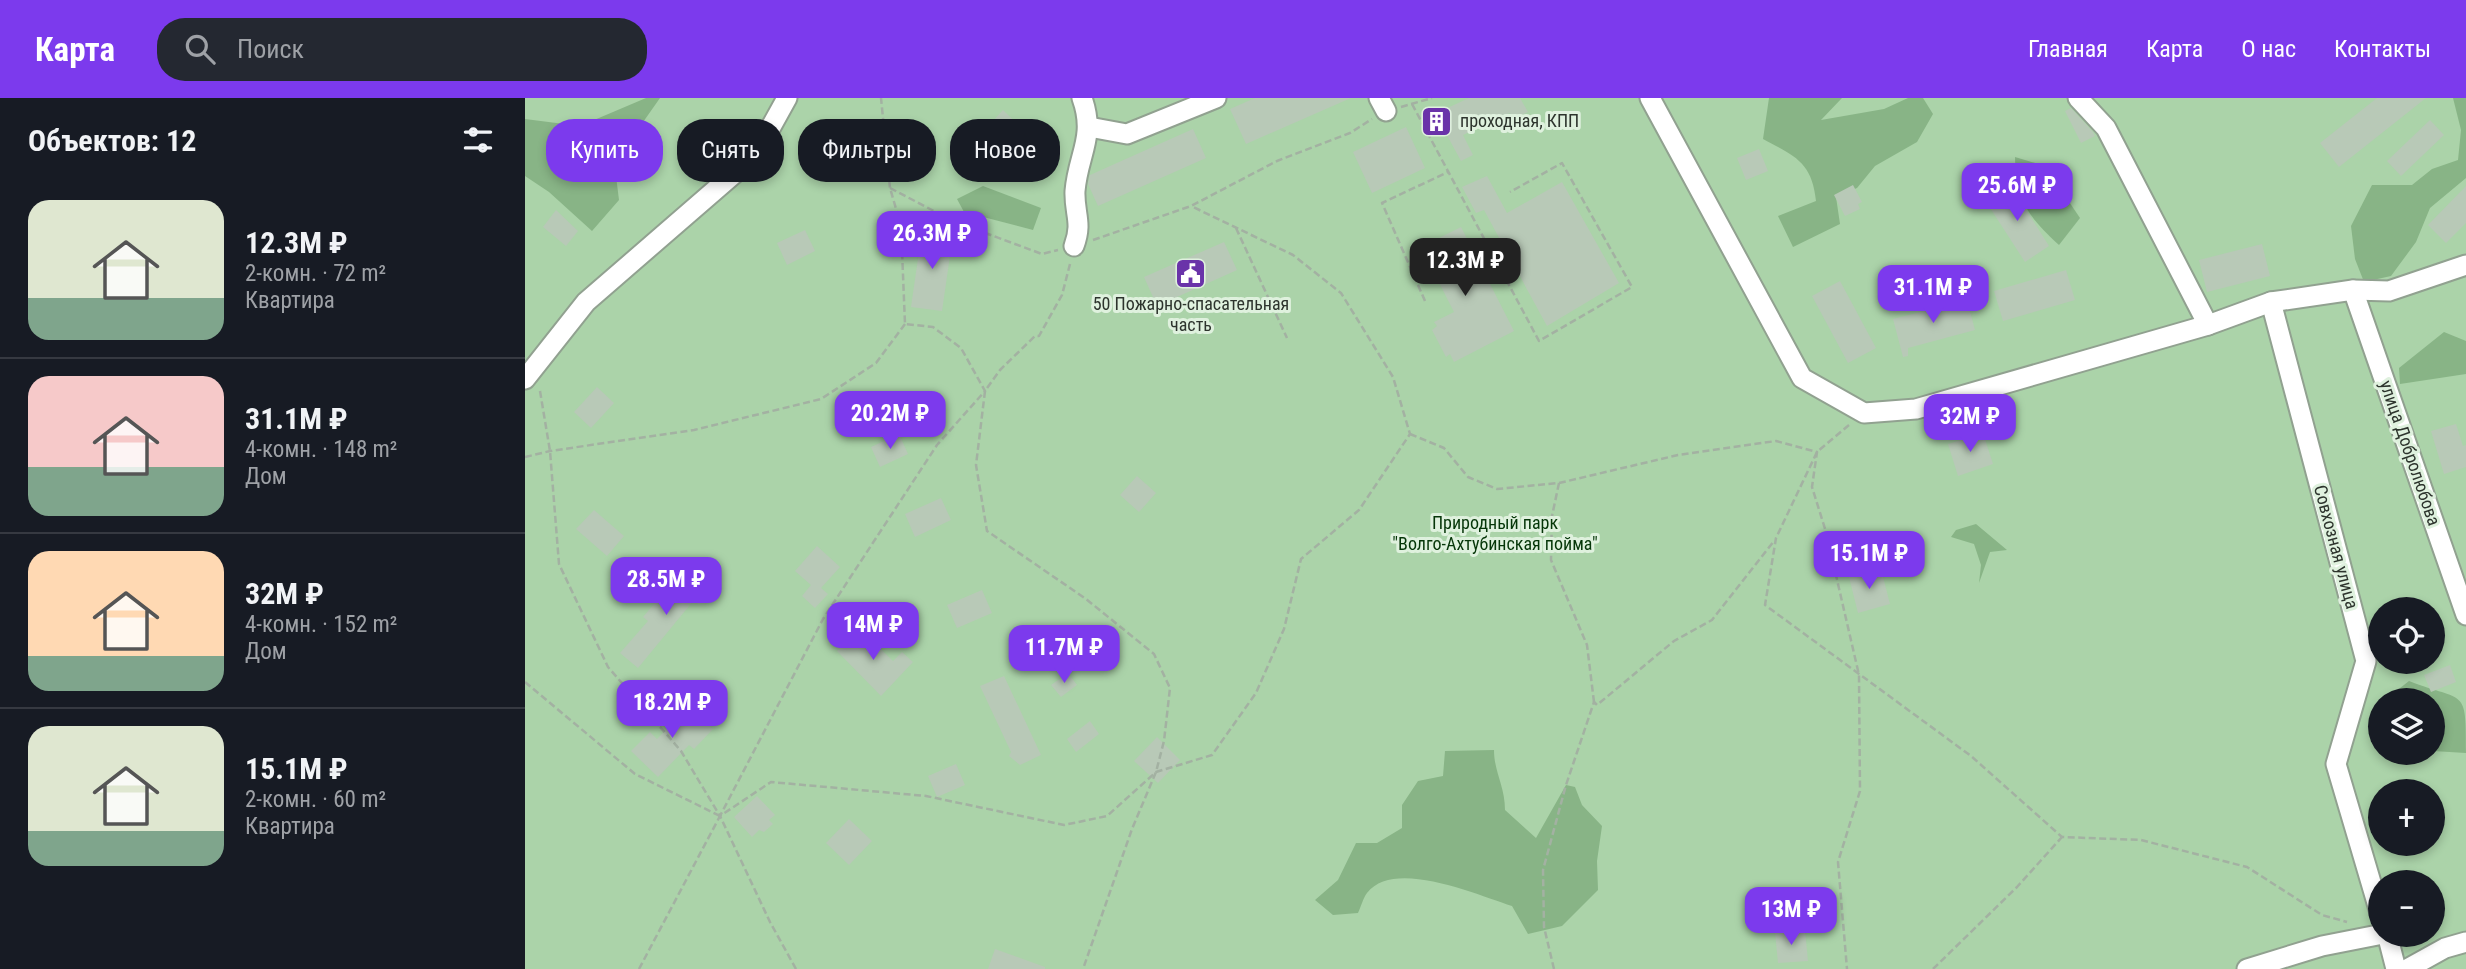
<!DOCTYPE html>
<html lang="ru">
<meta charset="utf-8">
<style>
body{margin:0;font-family:"Roboto Condensed",sans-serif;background:#242831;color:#f1f3f6;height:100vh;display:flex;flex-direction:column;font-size:26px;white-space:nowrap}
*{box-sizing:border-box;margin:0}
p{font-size:23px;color:#9ea1a6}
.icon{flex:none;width:38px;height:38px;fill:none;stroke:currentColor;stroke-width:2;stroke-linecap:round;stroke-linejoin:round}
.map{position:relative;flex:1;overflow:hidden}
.panel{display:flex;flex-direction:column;background:#171b24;width:525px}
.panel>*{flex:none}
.top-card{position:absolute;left:21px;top:21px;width:665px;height:63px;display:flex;gap:14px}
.controls{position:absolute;left:1843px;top:499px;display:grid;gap:14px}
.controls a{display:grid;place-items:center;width:77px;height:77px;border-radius:50%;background:#171b24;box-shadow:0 4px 10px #0003;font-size:35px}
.price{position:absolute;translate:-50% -60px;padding:0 16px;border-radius:14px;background:#7c3aed;color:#fff;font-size:23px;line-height:46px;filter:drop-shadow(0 2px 4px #0008)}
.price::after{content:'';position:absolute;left:50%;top:42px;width:21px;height:16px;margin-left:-10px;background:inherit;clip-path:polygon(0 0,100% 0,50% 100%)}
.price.on{background:#222;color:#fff}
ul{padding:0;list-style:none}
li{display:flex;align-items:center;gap:21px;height:175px;padding:0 28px}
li+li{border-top:2px solid #363941}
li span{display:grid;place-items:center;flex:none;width:196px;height:140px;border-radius:21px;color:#555}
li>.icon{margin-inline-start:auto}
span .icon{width:84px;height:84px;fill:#fffc;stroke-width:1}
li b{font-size:30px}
h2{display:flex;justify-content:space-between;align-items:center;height:84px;padding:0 28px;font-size:30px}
.tag{padding:0 24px;border-radius:28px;background:#171b24;box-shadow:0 4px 10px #0003;font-size:24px;line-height:63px}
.tag.on{background:#7c3aed;color:#fff}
header{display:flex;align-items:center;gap:42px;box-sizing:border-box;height:98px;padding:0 35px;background:#7c3aed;color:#fff}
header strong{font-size:33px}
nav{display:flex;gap:38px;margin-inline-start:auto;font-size:24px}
.search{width:490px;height:63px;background:#242831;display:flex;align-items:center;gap:18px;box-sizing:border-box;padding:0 24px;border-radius:28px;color:#9ea1a6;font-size:26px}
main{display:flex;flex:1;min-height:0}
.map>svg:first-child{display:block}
.green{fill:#abd3a9;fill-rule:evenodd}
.forest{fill:#88b486}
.building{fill:#b8c9b7}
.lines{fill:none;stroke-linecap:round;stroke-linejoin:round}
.minor-casing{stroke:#91a190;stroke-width:23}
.path{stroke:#a3b1a2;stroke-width:2.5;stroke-dasharray:7 3.5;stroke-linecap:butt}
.minor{stroke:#fff;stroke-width:19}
.labels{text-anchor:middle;stroke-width:6;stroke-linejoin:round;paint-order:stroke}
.poi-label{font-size:18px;fill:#2d342d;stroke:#dff1de;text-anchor:start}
.street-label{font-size:18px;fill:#2d342d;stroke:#dff1de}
.park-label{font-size:18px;fill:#053608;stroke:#dff1de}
</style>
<header>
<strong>Карта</strong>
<div class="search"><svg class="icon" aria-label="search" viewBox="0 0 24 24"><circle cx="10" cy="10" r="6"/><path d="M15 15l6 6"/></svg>Поиск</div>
<nav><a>Главная</a><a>Карта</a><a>О нас</a><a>Контакты</a></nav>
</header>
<main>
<section class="panel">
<h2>Объектов: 12<svg class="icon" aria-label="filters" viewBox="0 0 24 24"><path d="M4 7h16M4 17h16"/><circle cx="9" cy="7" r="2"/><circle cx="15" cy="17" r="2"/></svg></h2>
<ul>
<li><span style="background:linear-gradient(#dfe7d0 70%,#7fa58c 0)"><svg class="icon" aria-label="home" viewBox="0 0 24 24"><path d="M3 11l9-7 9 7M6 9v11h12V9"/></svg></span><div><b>12.3M ₽</b><p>2-комн. · 72 m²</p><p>Квартира</p></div></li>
<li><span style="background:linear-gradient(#f6c9c9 65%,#7fa58c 0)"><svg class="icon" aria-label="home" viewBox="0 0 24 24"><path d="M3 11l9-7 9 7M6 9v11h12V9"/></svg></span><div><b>31.1M ₽</b><p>4-комн. · 148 m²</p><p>Дом</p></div></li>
<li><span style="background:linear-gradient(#ffd9b3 75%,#7fa58c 0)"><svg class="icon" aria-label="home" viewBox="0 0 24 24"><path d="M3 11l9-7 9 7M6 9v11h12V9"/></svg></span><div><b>32M ₽</b><p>4-комн. · 152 m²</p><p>Дом</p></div></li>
<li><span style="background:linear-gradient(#dfe7d0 75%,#7fa58c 0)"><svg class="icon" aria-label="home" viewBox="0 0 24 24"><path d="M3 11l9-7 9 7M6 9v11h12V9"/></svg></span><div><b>15.1M ₽</b><p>2-комн. · 60 m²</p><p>Квартира</p></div></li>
</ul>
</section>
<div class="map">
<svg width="1941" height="871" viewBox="0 0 1941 871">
<rect width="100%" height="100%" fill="#dff1de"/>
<!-- green -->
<path class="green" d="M0,0H1941V871H0ZM1855,511H1908V564H1855ZM1855,602H1908V654H1855ZM1855,693H1908V746H1855ZM1855,784H1908V836H1855Z"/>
<!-- forest -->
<g class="forest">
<polygon points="121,0 135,0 104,44 91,78 94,102 67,133 24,94 0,78 0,21 55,28"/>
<path d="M1244,0H1317L1296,22L1359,11L1383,0H1398L1408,16L1392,44L1350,68L1332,90L1311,99L1315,126L1268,149L1253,118L1291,103C1287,64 1270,58 1238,41Z"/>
<polygon points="1928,0 1941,0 1941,80 1905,110 1891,144 1866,178 1839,184 1830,161 1826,128 1847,87 1887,87 1907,71 1933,62 1936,32"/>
<path d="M1490,59L1520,68L1555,120L1534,147C1503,118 1491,103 1490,59Z"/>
<polygon points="458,88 516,110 508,132 439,114 432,101"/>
<polygon points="1919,234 1941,243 1941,276 1875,286 1874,270"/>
<polygon points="1451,426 1482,452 1465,454 1454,485 1456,467 1449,446 1426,439 1431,432"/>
<path d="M1884,583C1941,605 1941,588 1941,655L1908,653V602H1869L1865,598Z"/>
<path d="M969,652C969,674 980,688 980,712L1011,740L1041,687L1050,689L1057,707L1077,728L1072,763L1073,792L1037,828L1003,836L987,808C952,797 869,760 842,795C838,800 836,809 833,815L808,817L790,802L813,782L831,745H852L877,730V707L893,683L918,678L920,653Z"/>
</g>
<!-- building -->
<g class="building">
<polygon points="730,0 826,0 721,46 705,11"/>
<polygon points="944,0 995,0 1003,14 988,21 985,15 938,37 948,57 936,63 917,28 909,32 903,19"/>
<polygon points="1852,0 1901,0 1814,69 1795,45"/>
<polygon points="1546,10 1568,34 1570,38 1556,45 1540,13"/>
<polygon points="478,12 531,63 511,84 458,34"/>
<polygon points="1905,22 1919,37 1876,78 1862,63"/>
<polygon points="881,29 900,70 847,95 828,54"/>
<polygon points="668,31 681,60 573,108 563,86 565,77"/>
<polygon points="1234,51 1243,73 1221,82 1212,60"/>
<polygon points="962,78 982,115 1037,84 1094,185 1022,228 959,112 951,115 937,89"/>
<polygon points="1485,86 1524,148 1500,164 1460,102"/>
<polygon points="1328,87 1337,104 1333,106 1335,111 1320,118 1309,97"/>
<polygon points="1941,88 1941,125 1921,145 1903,127"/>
<polygon points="31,112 53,133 41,148 18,129"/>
<polygon points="936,129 989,233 929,264 925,256 921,259 907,232 912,228 909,224 929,214 896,149"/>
<polygon points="280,132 290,153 262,167 252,145"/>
<polygon points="397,133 428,137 417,213 386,209"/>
<polygon points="699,144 712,172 632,208 619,179"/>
<polygon points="1737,146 1745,178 1682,194 1674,162"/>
<polygon points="1541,172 1550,202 1478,223 1469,193"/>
<polygon points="1315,183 1351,250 1323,265 1287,198"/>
<polygon points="1442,202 1450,232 1383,250 1383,258 1378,259 1368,221"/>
<polygon points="72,289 89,305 66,330 49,314"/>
<polygon points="1931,326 1938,348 1941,347 1941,369 1919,376 1906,333"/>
<polygon points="1458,335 1468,366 1433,378 1423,346"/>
<polygon points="374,336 383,356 355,369 346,349"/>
<polygon points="612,378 631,395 614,414 595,397"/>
<polygon points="416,400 426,422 390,439 380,416"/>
<polygon points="69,412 99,438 82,458 51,431"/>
<polygon points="292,448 315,469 296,490 303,496 290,510 277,498 286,487 270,473"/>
<polygon points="1356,471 1365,506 1333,515 1324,479"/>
<polygon points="173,472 191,490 174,507 169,502 113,570 95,555 123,523 118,519 140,493 147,499"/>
<polygon points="457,492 467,515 432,530 422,507"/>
<polygon points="334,530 368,563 377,554 388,564 356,598 312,553"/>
<polygon points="1925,567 1931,584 1906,594 1899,577"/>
<polygon points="543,575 552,587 536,599 526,587"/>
<polygon points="479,578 516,657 495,667 484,658 486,654 455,588"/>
<polygon points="158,603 188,631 169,651 164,647 133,679 106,653 125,634 132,641 154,618 149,612"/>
<polygon points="565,623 574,636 551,654 542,641"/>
<polygon points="632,639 655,662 633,685 609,663"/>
<polygon points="431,666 440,687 412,699 403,678"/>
<polygon points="232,698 250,717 244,722 248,726 239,734 234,732 227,739 209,719"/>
<polygon points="324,721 347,743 324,767 301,745"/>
<polygon points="1280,832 1283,863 1253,865 1250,834"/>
<polygon points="470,851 520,869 520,871 463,871"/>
</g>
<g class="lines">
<defs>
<g id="minor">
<polyline points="854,0 861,13"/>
<polyline points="1125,0 1277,280 1339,315 1391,311 1683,227 1746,204 1828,192 1864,193 1941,167"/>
<polyline points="1553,0 1581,30 1683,227"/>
<polyline points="564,29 602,36 691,0"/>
<path d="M549,148C558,124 549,116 550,93C553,56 571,39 557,0"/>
<polyline points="1828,192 1941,517"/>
<polyline points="1746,204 1841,563 1811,666 1855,815"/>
<polyline points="0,281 61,204 211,74 241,38 262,0"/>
<polyline points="1862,836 1871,871"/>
<polyline points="1722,871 1797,848 1858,836"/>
<polyline points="1882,871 1920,850 1941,844"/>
</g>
</defs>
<!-- minor casing -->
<use href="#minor" class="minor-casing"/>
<!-- path -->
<g class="path">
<polyline points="887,6 1014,243 1107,189 1037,65 985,94"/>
<polyline points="876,9 907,0"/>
<polyline points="365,90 428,123 517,156 533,152"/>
<polyline points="711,130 762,240"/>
<polyline points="568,142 666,108 752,63 825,35 847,21"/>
<polyline points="545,166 537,197 514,238 510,238 475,272 460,293 451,367 462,433 561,501 629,556 645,590 639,643 631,674 607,731 558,871"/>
<polyline points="900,203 857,105 923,74"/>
<polyline points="15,293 25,353 34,466 83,569 156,653 195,718"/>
<polyline points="1324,327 1292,354 1251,440 1240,507 1446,658 1537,739 1616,742 1722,769 1797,817 1822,824"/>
<polyline points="885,336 919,350 943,379 972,391 1034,385 1153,357 1251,343 1292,354 1287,389 1301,434 1334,577 1335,693 1313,764 1322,871"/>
<polyline points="0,359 25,353 169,332 296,301 351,265 380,226"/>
<polyline points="1034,385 1027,418 1026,462 1062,547 1069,604"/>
<polyline points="0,584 110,676 195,718"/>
<polyline points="114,871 195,718 246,684 401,698 539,727 582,718 631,674 687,657 731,595 759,531 776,461 834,412 885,336 868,279 816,195 768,157 666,108"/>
<polyline points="271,871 245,824 195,718 298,521 412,347 460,293 436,250 408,229 380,226 376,128 365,90 356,0"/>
<polyline points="1029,871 1019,829 1018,772 1041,687 1069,604 1072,607 1149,543 1187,522 1249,443"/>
<polyline points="1408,871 1492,789 1537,739"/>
</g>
<!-- minor -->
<use href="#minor" class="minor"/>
</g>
<!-- icons -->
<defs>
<symbol id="building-square" viewBox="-11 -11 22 22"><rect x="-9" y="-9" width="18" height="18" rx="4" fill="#6a33a9" stroke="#dff1de"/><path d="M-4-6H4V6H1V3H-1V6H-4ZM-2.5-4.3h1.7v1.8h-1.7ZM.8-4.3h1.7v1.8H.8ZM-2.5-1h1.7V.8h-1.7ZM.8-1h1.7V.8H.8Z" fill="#fff"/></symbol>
<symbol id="civic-square" viewBox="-11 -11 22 22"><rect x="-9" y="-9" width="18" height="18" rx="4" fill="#6a33a9" stroke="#dff1de"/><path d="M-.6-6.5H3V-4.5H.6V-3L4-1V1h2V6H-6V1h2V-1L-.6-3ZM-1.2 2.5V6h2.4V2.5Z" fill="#fff"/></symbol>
</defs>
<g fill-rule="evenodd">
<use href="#building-square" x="894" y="6" width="35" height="35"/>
<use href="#civic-square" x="648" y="158" width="35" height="35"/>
</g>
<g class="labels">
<!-- poi labels -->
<g class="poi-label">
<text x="935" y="29">проходная, КПП</text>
<text x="666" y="212" text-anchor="middle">50 Пожарно-спасательная<tspan x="666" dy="21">часть</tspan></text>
</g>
<!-- street labels -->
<g class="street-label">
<text transform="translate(1885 355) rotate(71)" y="6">улица Добролюбова</text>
<text transform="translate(1811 449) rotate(75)" y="6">Совхозная улица</text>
</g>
<!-- park labels -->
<g class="park-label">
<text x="970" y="431">Природный парк<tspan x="970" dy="21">"Волго-Ахтубинская пойма"</tspan></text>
</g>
</g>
</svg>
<div class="controls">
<a><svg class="icon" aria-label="locate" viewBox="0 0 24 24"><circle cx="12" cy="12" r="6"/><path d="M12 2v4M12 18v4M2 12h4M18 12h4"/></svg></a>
<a><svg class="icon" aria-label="layers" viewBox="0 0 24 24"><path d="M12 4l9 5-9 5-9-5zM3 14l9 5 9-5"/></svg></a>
<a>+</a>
<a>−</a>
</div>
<b class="price" style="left:1492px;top:125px">25.6M ₽</b>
<b class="price" style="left:407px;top:173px">26.3M ₽</b>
<b class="price on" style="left:940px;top:200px">12.3M ₽</b>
<b class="price" style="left:1408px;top:227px">31.1M ₽</b>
<b class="price" style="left:365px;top:353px">20.2M ₽</b>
<b class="price" style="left:1445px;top:356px">32M ₽</b>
<b class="price" style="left:1344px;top:493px">15.1M ₽</b>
<b class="price" style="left:141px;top:519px">28.5M ₽</b>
<b class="price" style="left:348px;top:564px">14M ₽</b>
<b class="price" style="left:539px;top:587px">11.7M ₽</b>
<b class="price" style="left:147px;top:642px">18.2M ₽</b>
<b class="price" style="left:1266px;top:849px">13M ₽</b>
<div class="top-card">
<a class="tag on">Купить</a>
<a class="tag">Снять</a>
<a class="tag">Фильтры</a>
<a class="tag">Новое</a>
</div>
</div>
</main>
